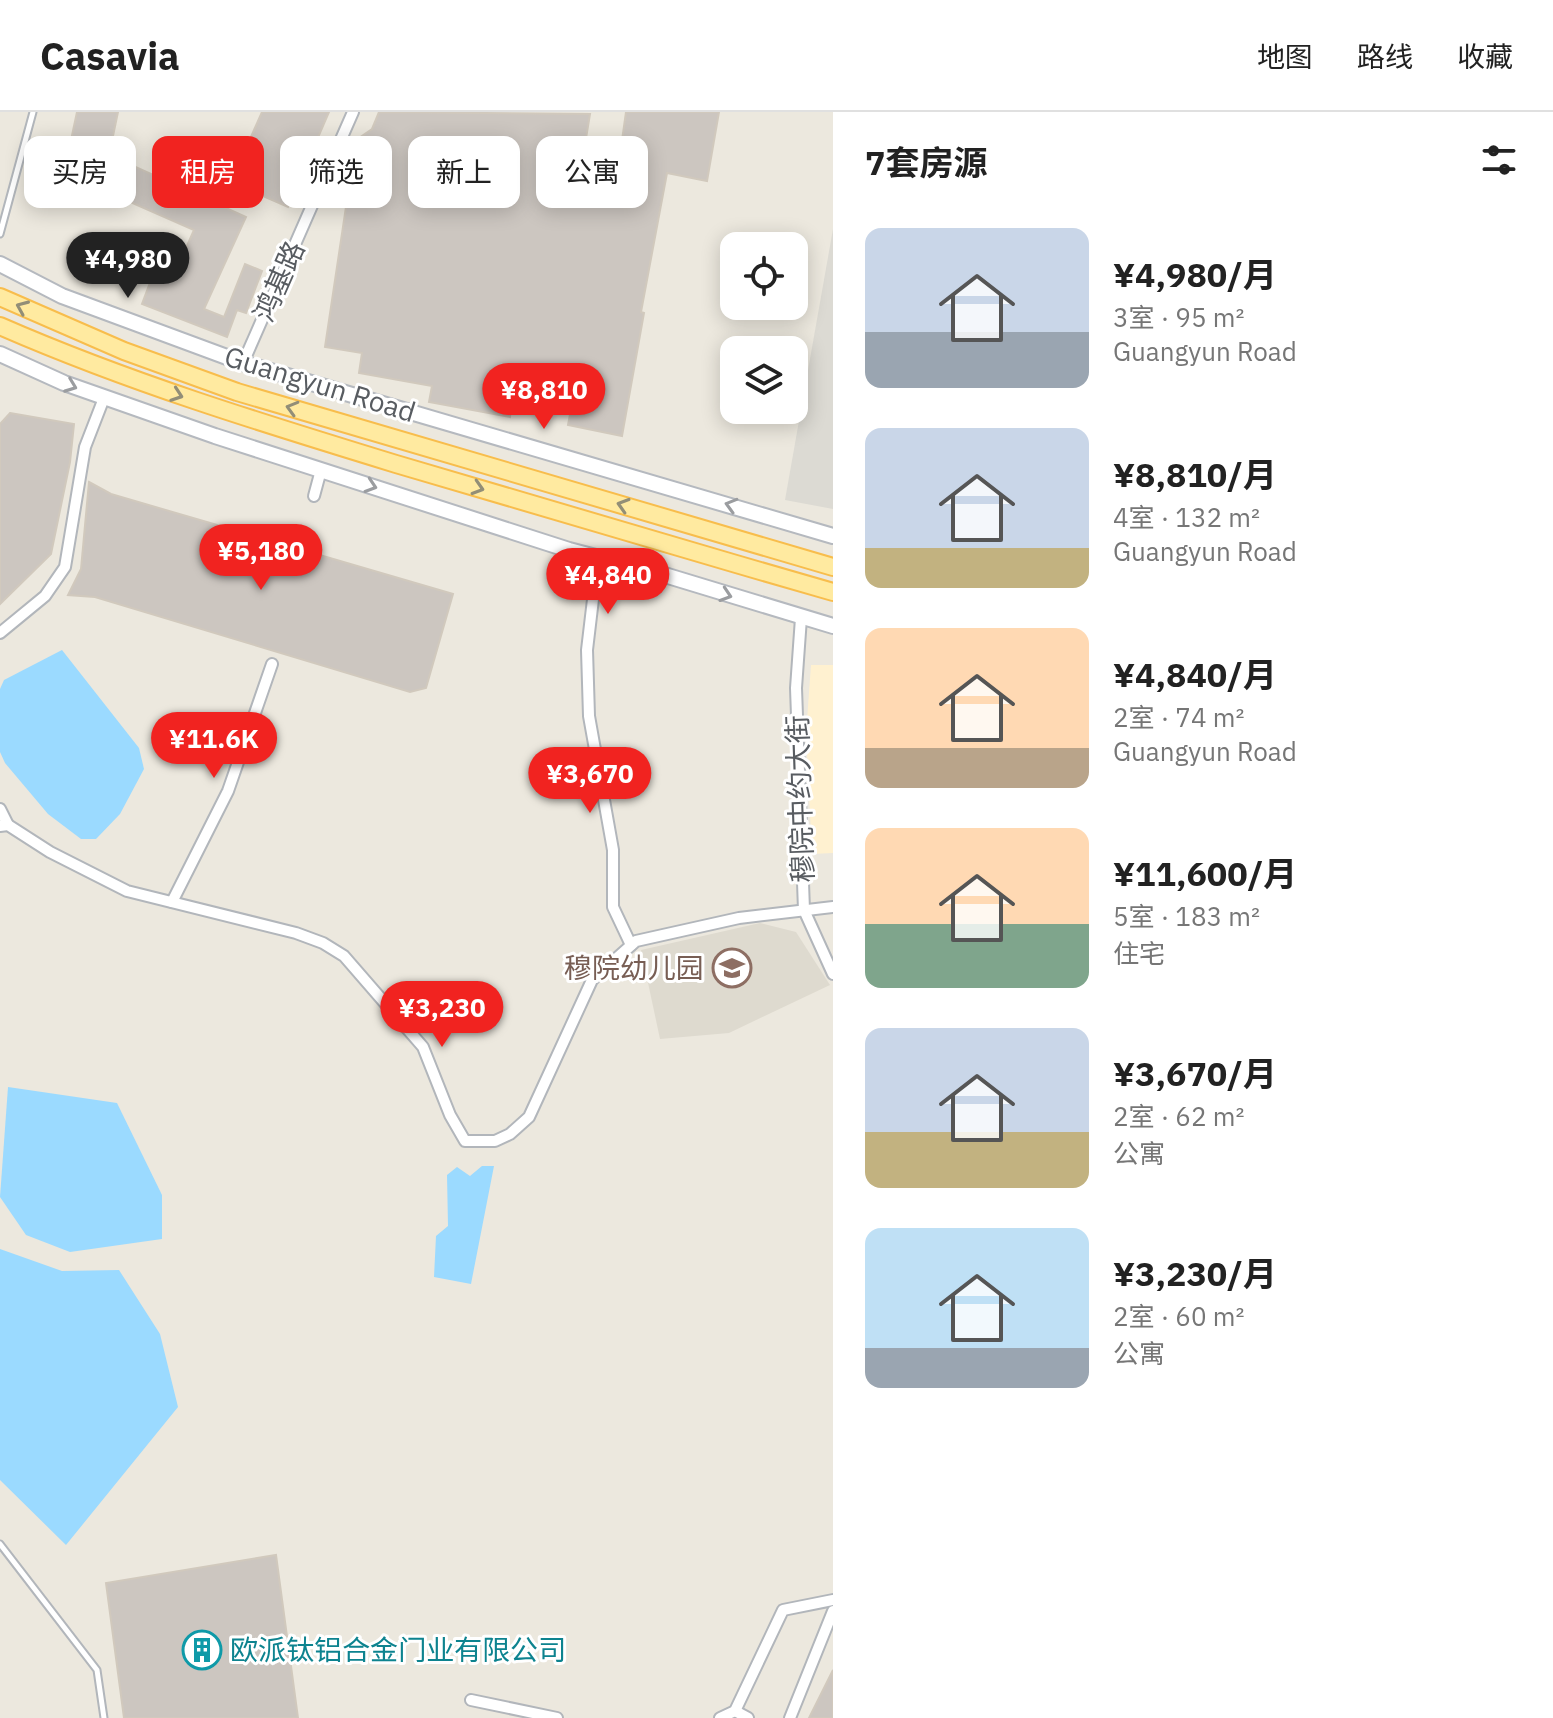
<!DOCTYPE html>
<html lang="zh">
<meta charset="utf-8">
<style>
body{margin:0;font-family:"IBM Plex Sans","Noto Sans SC",sans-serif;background:#f2f2f2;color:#222;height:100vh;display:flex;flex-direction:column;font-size:30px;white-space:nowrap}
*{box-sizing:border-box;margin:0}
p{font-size:26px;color:#767676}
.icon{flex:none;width:44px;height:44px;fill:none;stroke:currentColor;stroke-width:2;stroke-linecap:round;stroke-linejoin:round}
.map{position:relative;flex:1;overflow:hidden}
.details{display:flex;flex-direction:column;background:#fff;width:720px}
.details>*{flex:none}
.top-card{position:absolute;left:24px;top:24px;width:688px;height:72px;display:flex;gap:16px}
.controls{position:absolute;left:720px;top:120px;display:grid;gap:16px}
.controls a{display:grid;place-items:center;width:88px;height:88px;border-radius:16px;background:#fff;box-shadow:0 4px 20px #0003;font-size:40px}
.price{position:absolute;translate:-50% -68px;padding:0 18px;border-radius:28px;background:#f12320;color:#fff;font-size:26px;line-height:52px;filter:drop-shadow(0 2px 4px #0008)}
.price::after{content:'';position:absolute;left:50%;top:48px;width:24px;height:18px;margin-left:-12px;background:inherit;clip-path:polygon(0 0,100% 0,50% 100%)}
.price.selected{background:#222;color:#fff}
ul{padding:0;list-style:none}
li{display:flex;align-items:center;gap:24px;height:200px;padding:0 32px}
li span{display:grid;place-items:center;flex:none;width:224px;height:160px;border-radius:16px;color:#555}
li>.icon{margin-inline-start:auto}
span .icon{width:96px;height:96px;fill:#fffc;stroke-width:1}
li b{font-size:34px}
h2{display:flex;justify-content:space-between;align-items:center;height:96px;padding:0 32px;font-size:34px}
.chip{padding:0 28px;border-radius:16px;background:#fff;box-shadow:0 4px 20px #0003;font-size:28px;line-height:72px}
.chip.selected{background:#f12320;color:#fff}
header{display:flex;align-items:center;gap:48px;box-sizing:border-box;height:112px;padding:0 40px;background:#fff;border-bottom:2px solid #e0e0e0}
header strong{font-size:38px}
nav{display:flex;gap:44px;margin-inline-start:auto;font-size:28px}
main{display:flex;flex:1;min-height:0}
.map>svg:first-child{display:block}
.commercial{fill:#fff1d0}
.industrial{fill:#dcdad3}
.education{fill:#dedacf}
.water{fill:#9bdaff}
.building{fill:#ccc6c0;stroke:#d1c9bd;stroke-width:2}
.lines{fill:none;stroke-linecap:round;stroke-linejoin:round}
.lane-casing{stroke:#b2b6bb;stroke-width:9}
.street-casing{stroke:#b2b6bb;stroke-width:14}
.secondary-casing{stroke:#b5b9bf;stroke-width:18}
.primary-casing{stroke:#f8bd4c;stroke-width:20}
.lane{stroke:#fff;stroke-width:5}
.street{stroke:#fff;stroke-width:10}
.secondary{stroke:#fff;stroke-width:14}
.primary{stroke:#ffeaa0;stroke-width:16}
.oneway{stroke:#928e77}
.oneway2{stroke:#9b9da0}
.labels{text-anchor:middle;stroke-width:6;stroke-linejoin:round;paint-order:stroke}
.street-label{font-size:28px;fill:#585c61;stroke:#fff}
.education-label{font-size:28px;fill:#785e54;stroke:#fff;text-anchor:end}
.culture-label{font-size:28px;fill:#0d838f;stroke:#fff;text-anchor:start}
</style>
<header>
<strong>Casavia</strong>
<nav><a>地图</a><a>路线</a><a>收藏</a></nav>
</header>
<main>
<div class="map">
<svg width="833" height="1606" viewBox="0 0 833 1606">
<rect width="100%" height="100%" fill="#ece8de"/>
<!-- commercial -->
<polygon class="commercial" points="811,553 833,553 833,741 812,742 806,622"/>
<!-- industrial -->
<polygon class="industrial" points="833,117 833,397 785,388"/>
<!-- education -->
<polygon class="education" points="760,811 796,820 830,873 729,921 660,927 641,838"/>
<!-- water -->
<g class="water">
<polygon points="62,538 139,636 144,657 120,702 96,727 81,727 48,702 5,651 0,640 0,577 4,568"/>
<polygon points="8,975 117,991 162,1083 162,1127 70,1140 26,1123 0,1085"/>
<polygon points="482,1054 494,1054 471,1172 434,1165 436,1124 448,1114 447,1063 457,1055 470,1064"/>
<polygon points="0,1137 62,1159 119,1158 160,1222 178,1295 66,1433 0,1368"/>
</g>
<!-- building -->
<g class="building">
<polygon points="77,0 118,0 109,43 246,105 204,197 224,205 245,152 262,159 246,201 237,198 227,225 142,192 160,144 179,152 194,118 64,61"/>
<polygon points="262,0 329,0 288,95 231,70"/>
<polygon points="379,0 590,2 582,51 618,57 626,0 719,0 707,69 667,61 641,200 644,201 622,324 568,313 572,292 512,285 510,305 429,290 432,274 359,261 362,241 325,235 356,28 372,17"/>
<polygon points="10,301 74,312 70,350 51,442 0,492 0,312"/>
<polygon points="89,370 111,382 453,482 426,576 410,580 95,485 68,483 81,457"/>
<polygon points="276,1443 298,1606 124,1606 106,1471"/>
<polygon points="833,1558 833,1606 809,1606"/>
</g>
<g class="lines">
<defs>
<g id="lane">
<polyline points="0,122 33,0"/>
<polyline points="0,1432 97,1558 104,1606"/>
</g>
<g id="street">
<polyline points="243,251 353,0"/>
<polyline points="314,384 321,358"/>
<polyline points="598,445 587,538 589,604 613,738 613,795 631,833"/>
<polyline points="801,506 796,576 804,798 833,862"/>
<polyline points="0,521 45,484 65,455 85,335 104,286"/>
<polyline points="0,697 8,713"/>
<polyline points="0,714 8,713 50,740 127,779 296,821 323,831 344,844 423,935 450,1003 465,1029 495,1029 510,1022 529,1005 592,868 636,829 739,806 833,795"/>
<polyline points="172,790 228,679 272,552"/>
<polyline points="471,1588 557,1606"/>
<polyline points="735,1599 748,1606"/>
<polyline points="720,1606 735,1599 783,1498 833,1488"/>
<polyline points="790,1606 833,1499"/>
</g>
<g id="secondary">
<polyline points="0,152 62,184 243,251 833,424"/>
<polyline points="0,242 64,271 215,324 569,438 668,464 833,514"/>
</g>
<g id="primary">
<polyline points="0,185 124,239 237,280 833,455"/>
<path d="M0,214C128,270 262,311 396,352C541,395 687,438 833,480"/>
</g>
</defs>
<!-- lane casing -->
<use href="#lane" class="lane-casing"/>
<!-- street casing -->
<use href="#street" class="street-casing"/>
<!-- secondary casing -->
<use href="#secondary" class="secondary-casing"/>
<!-- primary casing -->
<use href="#primary" class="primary-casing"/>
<!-- lane -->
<use href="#lane" class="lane"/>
<!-- street -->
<use href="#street" class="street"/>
<!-- secondary -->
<use href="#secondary" class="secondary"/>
<!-- primary -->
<use href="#primary" class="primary"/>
</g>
<!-- one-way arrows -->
<defs><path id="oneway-chevron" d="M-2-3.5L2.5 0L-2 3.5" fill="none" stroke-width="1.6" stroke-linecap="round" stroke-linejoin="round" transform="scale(2)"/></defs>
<g class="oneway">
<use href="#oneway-chevron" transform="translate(22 195) rotate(-157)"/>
<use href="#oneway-chevron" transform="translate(177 283) rotate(19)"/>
<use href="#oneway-chevron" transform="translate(292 296) rotate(-164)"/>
<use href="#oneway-chevron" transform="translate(478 376) rotate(17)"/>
<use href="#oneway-chevron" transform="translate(623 393) rotate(-163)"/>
</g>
<g class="oneway2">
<use href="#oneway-chevron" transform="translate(71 274) rotate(21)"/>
<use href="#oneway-chevron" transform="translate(371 374) rotate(18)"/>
<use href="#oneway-chevron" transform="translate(731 393) rotate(-164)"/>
<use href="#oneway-chevron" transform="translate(726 483) rotate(18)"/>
</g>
<!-- icons -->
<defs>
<symbol id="school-ring" viewBox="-11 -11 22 22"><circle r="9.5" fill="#fff" stroke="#8d6e63" stroke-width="1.5"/><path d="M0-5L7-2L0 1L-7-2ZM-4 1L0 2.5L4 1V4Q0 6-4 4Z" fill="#8d6e63"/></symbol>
<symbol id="building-ring" viewBox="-11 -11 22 22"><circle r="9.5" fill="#fff" stroke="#0f9aa8" stroke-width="1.5"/><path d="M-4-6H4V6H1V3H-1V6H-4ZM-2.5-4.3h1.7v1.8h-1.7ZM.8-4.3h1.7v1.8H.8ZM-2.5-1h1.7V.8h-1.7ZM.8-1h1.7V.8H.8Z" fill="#0f9aa8"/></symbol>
</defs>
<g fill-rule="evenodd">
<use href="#school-ring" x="710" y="834" width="44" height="44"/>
<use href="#building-ring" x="180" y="1516" width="44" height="44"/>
</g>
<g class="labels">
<!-- street labels -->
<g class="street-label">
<text transform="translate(279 169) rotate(-66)" y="10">鸿基路</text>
<text transform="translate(320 272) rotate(17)" y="10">Guangyun Road</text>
<text transform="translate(800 687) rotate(-92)" y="10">穆院中约大街</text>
</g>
<!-- education labels -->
<g class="education-label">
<text x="704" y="866">穆院幼儿园</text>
</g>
<!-- culture labels -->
<g class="culture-label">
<text x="230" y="1548">欧派钛铝合金门业有限公司</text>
</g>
</g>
</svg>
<div class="controls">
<a><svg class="icon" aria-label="locate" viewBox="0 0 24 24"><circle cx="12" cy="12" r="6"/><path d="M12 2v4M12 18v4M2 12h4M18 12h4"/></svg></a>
<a><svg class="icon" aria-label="layers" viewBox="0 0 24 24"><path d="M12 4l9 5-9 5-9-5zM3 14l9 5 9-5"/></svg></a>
</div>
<b class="price selected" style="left:128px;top:188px">¥4,980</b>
<b class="price" style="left:544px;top:319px">¥8,810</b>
<b class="price" style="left:261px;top:480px">¥5,180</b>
<b class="price" style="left:608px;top:504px">¥4,840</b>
<b class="price" style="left:214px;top:668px">¥11.6K</b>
<b class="price" style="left:590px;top:703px">¥3,670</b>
<b class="price" style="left:442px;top:937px">¥3,230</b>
<div class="top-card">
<a class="chip">买房</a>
<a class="chip selected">租房</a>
<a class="chip">筛选</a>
<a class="chip">新上</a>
<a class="chip">公寓</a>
</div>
</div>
<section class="details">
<h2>7套房源<svg class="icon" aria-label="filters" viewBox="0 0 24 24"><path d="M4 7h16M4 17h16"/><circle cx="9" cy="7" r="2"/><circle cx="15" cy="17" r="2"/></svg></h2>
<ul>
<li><span style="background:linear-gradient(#c9d6e8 65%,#9aa5b1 0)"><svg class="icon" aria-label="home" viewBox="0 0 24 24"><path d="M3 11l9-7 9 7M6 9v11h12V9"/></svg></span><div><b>¥4,980/月</b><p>3室 · 95 m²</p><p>Guangyun Road</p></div></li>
<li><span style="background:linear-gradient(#c9d6e8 75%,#c2b280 0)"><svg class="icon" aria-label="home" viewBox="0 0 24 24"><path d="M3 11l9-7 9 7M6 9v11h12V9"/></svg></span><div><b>¥8,810/月</b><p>4室 · 132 m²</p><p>Guangyun Road</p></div></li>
<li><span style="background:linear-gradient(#ffd9b3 75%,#b9a48a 0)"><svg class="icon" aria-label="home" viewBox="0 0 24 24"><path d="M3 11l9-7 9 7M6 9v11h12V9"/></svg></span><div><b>¥4,840/月</b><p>2室 · 74 m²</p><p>Guangyun Road</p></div></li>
<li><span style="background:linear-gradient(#ffd9b3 60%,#7fa58c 0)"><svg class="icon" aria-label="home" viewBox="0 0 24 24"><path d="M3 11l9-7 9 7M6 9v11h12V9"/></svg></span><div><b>¥11,600/月</b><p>5室 · 183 m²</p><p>住宅</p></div></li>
<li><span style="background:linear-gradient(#c9d6e8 65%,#c2b280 0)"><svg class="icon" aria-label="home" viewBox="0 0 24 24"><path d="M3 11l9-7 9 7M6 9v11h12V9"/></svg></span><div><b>¥3,670/月</b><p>2室 · 62 m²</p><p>公寓</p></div></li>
<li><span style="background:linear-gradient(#bfe0f5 75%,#9aa5b1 0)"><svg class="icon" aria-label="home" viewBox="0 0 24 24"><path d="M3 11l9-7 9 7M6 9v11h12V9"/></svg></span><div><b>¥3,230/月</b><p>2室 · 60 m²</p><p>公寓</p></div></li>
</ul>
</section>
</main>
